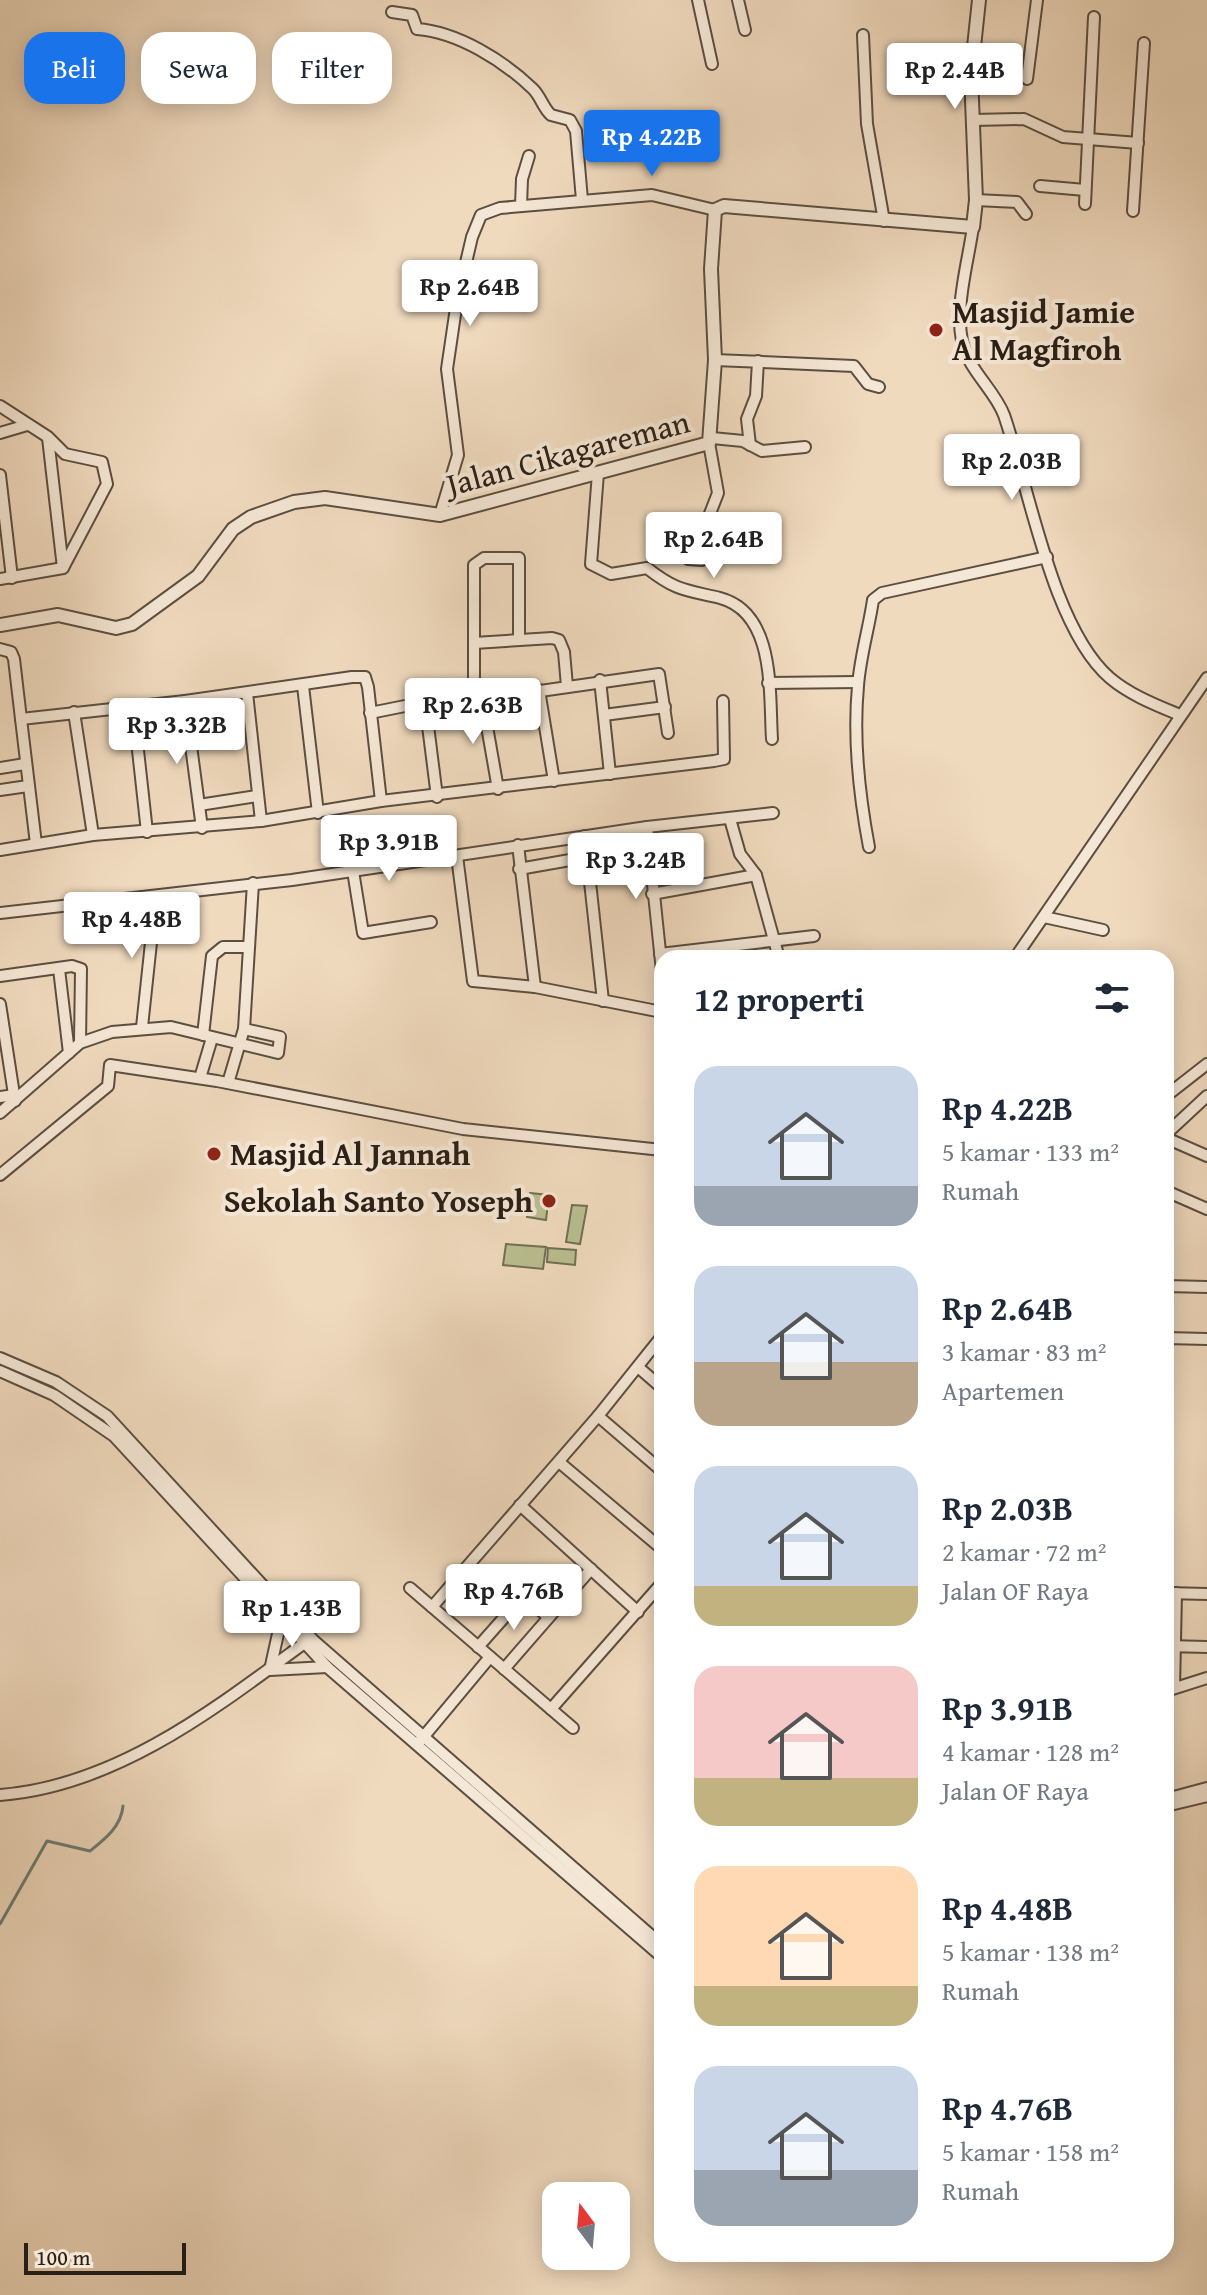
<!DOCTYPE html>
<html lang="id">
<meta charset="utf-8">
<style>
body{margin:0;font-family:"Gentium Book Plus",serif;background:#f6f6f7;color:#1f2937;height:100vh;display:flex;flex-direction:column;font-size:30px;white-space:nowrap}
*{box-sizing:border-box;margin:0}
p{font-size:26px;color:#747a83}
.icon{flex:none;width:44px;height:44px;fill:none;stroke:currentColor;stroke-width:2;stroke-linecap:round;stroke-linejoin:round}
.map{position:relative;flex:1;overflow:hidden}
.drawer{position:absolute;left:654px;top:950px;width:520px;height:1312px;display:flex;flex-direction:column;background:#fff;border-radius:24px;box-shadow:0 4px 20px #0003}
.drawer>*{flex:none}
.hud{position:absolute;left:24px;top:32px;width:510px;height:72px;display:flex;gap:16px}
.needle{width:52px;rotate:344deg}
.tools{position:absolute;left:542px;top:2182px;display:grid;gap:16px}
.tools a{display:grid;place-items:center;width:88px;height:88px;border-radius:16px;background:#fff;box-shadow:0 4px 20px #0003;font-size:40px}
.scale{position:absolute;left:24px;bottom:20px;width:162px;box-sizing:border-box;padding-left:8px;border:4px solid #2a2017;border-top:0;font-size:22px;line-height:28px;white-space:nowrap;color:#2a2017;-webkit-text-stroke:6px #f5e7d5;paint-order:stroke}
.price{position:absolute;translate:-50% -68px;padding:0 18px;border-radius:8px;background:#fff;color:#222;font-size:26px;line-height:52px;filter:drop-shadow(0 2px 4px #0008)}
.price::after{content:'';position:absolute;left:50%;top:48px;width:24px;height:18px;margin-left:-12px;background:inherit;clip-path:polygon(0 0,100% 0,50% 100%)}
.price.selected{background:#1a73e8;color:#fff}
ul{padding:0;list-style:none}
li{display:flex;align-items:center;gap:24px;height:200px;padding:0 40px}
li span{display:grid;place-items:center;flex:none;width:224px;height:160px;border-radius:24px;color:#555}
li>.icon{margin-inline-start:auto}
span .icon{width:96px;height:96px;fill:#fffc;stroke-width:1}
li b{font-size:34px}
h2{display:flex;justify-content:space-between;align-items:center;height:96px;padding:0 40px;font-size:34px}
.chip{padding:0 28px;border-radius:24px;background:#fff;box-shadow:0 4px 20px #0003;font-size:28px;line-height:72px}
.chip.selected{background:#1a73e8;color:#fff}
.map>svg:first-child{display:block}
.green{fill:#babf91;stroke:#727054;stroke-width:2}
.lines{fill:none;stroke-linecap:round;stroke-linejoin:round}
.stream{stroke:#6d7c75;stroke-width:3}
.minor-casing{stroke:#5c4e41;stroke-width:14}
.tertiary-casing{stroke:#5c4e41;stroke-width:16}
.minor{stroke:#f5e7d5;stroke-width:10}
.tertiary{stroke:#f5e7d5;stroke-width:12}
.poi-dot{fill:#8f2418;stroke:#f5e7d5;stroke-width:3}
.labels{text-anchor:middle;stroke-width:8;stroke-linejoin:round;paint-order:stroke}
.poi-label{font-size:32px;font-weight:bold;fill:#2a2017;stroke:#f5e7d5;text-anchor:start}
.street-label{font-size:32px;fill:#2a2017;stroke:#f5e7d5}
</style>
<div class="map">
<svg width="1207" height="2295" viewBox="0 0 1207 2295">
<rect width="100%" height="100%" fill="#f0dabe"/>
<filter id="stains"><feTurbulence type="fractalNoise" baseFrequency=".0025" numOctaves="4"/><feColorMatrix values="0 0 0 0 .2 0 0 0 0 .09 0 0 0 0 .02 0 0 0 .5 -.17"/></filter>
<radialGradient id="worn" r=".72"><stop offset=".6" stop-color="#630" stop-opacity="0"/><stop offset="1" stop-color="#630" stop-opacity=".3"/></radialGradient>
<!-- green -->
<g class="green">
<polygon points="530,1193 549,1195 546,1220 527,1217"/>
<polygon points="572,1205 587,1206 580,1244 566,1242"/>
<polygon points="506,1244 546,1247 543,1269 503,1265"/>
<polygon points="548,1248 576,1250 575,1265 547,1262"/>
</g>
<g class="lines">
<!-- stream -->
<path class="stream" d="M0,1924L47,1841L90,1851C105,1839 121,1827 123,1806"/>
<defs>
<g id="minor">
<polyline points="698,0 712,64"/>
<polyline points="738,0 745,30"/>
<path d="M392,12L412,15L417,29C458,32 504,61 533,89C541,97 543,108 551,115L570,120L576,131L582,200"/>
<polyline points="863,35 867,124 884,221"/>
<polyline points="1027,79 1037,0"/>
<polyline points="973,120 1024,119 1063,137 1138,143"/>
<polyline points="1040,186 1085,190"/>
<polyline points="976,200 1017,202 1026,214"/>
<polyline points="1085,204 1094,17"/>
<polyline points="521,206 522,179 529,156"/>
<polyline points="1133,211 1144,43"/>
<path d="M973,227C968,262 955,306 962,341C968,370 994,389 1004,415C1029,487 1052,628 1110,678C1130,695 1156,705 1180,715"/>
<polyline points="715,360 854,366 868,384 879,387"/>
<polyline points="0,406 48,437 65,454 102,462 107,484 63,568 0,579"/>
<polyline points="0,433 27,425"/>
<polyline points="48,438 63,568"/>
<polyline points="712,438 743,441 762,451 805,447"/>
<polyline points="750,445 747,419 756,396 758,361"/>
<path d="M598,473L591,564L611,574L647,568C676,591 686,590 720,598C776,613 769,693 772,739"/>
<polyline points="0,475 12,578"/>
<polyline points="440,515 458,455 447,369 457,301 472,237 481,215 500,208 652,195 715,210"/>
<polyline points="688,559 702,560 705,555 704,529 718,493 709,443"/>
<polyline points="474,643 552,638 559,640 564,652 567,686"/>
<polyline points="0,649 11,652 14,659 21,719"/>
<polyline points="600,680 610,774"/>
<polyline points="768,683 858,682"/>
<polyline points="303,686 318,813"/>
<polyline points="539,690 554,781"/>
<polyline points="247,693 261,821"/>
<polyline points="482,698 498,789"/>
<polyline points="474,700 474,565 484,558 519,558 519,639"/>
<polyline points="185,701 202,828"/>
<polyline points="425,702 437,797"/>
<polyline points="133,705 147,832"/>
<polyline points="74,712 93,835"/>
<polyline points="370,713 425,702 450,704 659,674 668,733"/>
<polyline points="604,715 665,707"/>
<polyline points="0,768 25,764"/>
<polyline points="0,790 28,786"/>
<polyline points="199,805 257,796"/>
<polyline points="730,819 740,854 756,875 779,958"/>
<polyline points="647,827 662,971"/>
<polyline points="585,836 603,1001"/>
<polyline points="36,844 21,719 185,701 352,677 365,677 368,687 381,801"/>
<polyline points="518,845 535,987"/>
<path d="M869,847C859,794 853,739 858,686C860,657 869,628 873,600L882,593L1047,557"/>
<polyline points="0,850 93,835 261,821 381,801 714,761 724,759 723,701"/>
<polyline points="457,856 473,981 535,987 662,1012"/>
<polyline points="519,869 587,857"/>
<polyline points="353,871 363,933 431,922"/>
<polyline points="652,894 756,875"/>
<polyline points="0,913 292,880 647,827 773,813"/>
<polyline points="1044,917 1103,930"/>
<polyline points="660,954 814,936"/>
<polyline points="1015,958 1207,678"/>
<polyline points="59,969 69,1053"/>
<polyline points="0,976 72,966 81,969 80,1043"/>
<polyline points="0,1004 15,1101"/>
<polyline points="142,1027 156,896"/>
<polyline points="203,1035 212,956 223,947 248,947"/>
<polyline points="200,1078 212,1038"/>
<polyline points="228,1083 244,1029 253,883"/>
<polyline points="1166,1096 1207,1064"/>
<polyline points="0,1097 14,1095"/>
<polyline points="0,1113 80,1043 112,1032 171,1027 278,1053 280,1037 244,1029"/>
<polyline points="1166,1134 1207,1096"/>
<polyline points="1166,1138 1207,1156"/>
<polyline points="0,1175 108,1086 110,1065 217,1081 463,1129 662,1150"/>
<polyline points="1166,1191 1207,1209"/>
<polyline points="1166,1286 1207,1287"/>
<polyline points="1166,1338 1207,1339"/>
<polyline points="0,1358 56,1382 107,1416 313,1640 662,1945"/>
<polyline points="638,1367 662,1388"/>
<polyline points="0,1371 54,1395 114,1436 327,1667 662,1957"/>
<polyline points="598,1416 662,1471"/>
<polyline points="559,1462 662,1549"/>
<polyline points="520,1505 638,1612"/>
<polyline points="505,1578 548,1617"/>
<polyline points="410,1588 573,1728"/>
<polyline points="1166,1593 1207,1594"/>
<polyline points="432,1607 598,1416 662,1336"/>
<polyline points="281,1620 270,1670 327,1667"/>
<polyline points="1166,1646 1207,1647"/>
<polyline points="478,1647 524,1595"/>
<polyline points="504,1669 591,1569"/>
<polyline points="1174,1688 1176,1593"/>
<polyline points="1166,1691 1207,1678"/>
<polyline points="551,1709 662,1583"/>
<polyline points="420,1741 490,1657"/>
<path d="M0,1795C117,1786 216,1708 307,1641"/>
<polyline points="1166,1799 1207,1788"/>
<polyline points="1166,1806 1207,1796"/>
</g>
<polyline id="tertiary" points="0,625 58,615 116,628 132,624 198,576 233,529 251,517 294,502 325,498 440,515 709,443 715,360 711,269 715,210 724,206 973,227 976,200 971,75 979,0"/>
</defs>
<!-- minor casing -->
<use href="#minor" class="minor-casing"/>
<!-- tertiary casing -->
<use href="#tertiary" class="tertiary-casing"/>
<!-- minor -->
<use href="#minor" class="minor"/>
<!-- tertiary -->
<use href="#tertiary" class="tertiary"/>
</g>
<!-- markers -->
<g class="poi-dot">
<circle cx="936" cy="330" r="8"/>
<circle cx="214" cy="1154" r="8"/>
<circle cx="549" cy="1201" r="8"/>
</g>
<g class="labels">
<!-- poi labels -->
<g class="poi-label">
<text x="952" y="323">Masjid Jamie<tspan x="952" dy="37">Al Magfiroh</tspan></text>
<text x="230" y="1165">Masjid Al Jannah</text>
<text x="533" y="1212" text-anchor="end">Sekolah Santo Yoseph</text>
</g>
<!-- street labels -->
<g class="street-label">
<text transform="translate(568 453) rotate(-15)" y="11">Jalan Cikagareman</text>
</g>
</g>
<rect width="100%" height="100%" filter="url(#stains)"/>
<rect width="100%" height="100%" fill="url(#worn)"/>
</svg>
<div class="tools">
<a><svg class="needle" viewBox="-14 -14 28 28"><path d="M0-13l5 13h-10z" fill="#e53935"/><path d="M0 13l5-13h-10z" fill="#747a83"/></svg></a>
</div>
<div class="scale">100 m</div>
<b class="price" style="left:955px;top:111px">Rp 2.44B</b>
<b class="price selected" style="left:652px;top:178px">Rp 4.22B</b>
<b class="price" style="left:470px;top:328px">Rp 2.64B</b>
<b class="price" style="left:1012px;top:502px">Rp 2.03B</b>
<b class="price" style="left:714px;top:580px">Rp 2.64B</b>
<b class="price" style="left:473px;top:746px">Rp 2.63B</b>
<b class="price" style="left:177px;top:766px">Rp 3.32B</b>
<b class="price" style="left:389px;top:883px">Rp 3.91B</b>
<b class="price" style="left:636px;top:901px">Rp 3.24B</b>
<b class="price" style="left:132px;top:960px">Rp 4.48B</b>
<b class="price" style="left:514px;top:1632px">Rp 4.76B</b>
<b class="price" style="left:292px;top:1649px">Rp 1.43B</b>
<div class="hud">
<a class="chip selected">Beli</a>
<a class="chip">Sewa</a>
<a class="chip">Filter</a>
</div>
<section class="drawer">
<h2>12 properti<svg class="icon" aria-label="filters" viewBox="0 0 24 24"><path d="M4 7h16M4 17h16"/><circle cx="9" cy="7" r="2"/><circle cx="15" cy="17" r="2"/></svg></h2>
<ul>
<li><span style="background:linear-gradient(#c9d6e8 75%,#9aa5b1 0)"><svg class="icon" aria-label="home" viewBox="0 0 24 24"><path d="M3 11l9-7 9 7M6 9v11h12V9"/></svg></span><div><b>Rp 4.22B</b><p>5 kamar · 133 m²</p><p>Rumah</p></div></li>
<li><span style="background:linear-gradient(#c9d6e8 60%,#b9a48a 0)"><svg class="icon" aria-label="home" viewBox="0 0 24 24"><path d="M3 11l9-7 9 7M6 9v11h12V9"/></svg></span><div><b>Rp 2.64B</b><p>3 kamar · 83 m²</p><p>Apartemen</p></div></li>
<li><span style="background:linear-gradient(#c9d6e8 75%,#c2b280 0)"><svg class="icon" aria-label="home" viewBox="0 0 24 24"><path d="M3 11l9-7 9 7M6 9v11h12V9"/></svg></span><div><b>Rp 2.03B</b><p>2 kamar · 72 m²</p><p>Jalan OF Raya</p></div></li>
<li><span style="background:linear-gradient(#f6c9c9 70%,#c2b280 0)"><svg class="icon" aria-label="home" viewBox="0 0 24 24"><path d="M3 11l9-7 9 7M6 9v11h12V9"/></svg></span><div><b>Rp 3.91B</b><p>4 kamar · 128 m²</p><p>Jalan OF Raya</p></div></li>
<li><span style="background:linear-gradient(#ffd9b3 75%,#c2b280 0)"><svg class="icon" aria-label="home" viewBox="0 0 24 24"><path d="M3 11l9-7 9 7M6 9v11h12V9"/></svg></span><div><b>Rp 4.48B</b><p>5 kamar · 138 m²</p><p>Rumah</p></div></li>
<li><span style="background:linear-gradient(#c9d6e8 65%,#9aa5b1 0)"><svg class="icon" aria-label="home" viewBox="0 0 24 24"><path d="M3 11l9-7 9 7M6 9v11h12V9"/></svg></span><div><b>Rp 4.76B</b><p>5 kamar · 158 m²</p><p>Rumah</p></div></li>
</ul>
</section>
</div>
